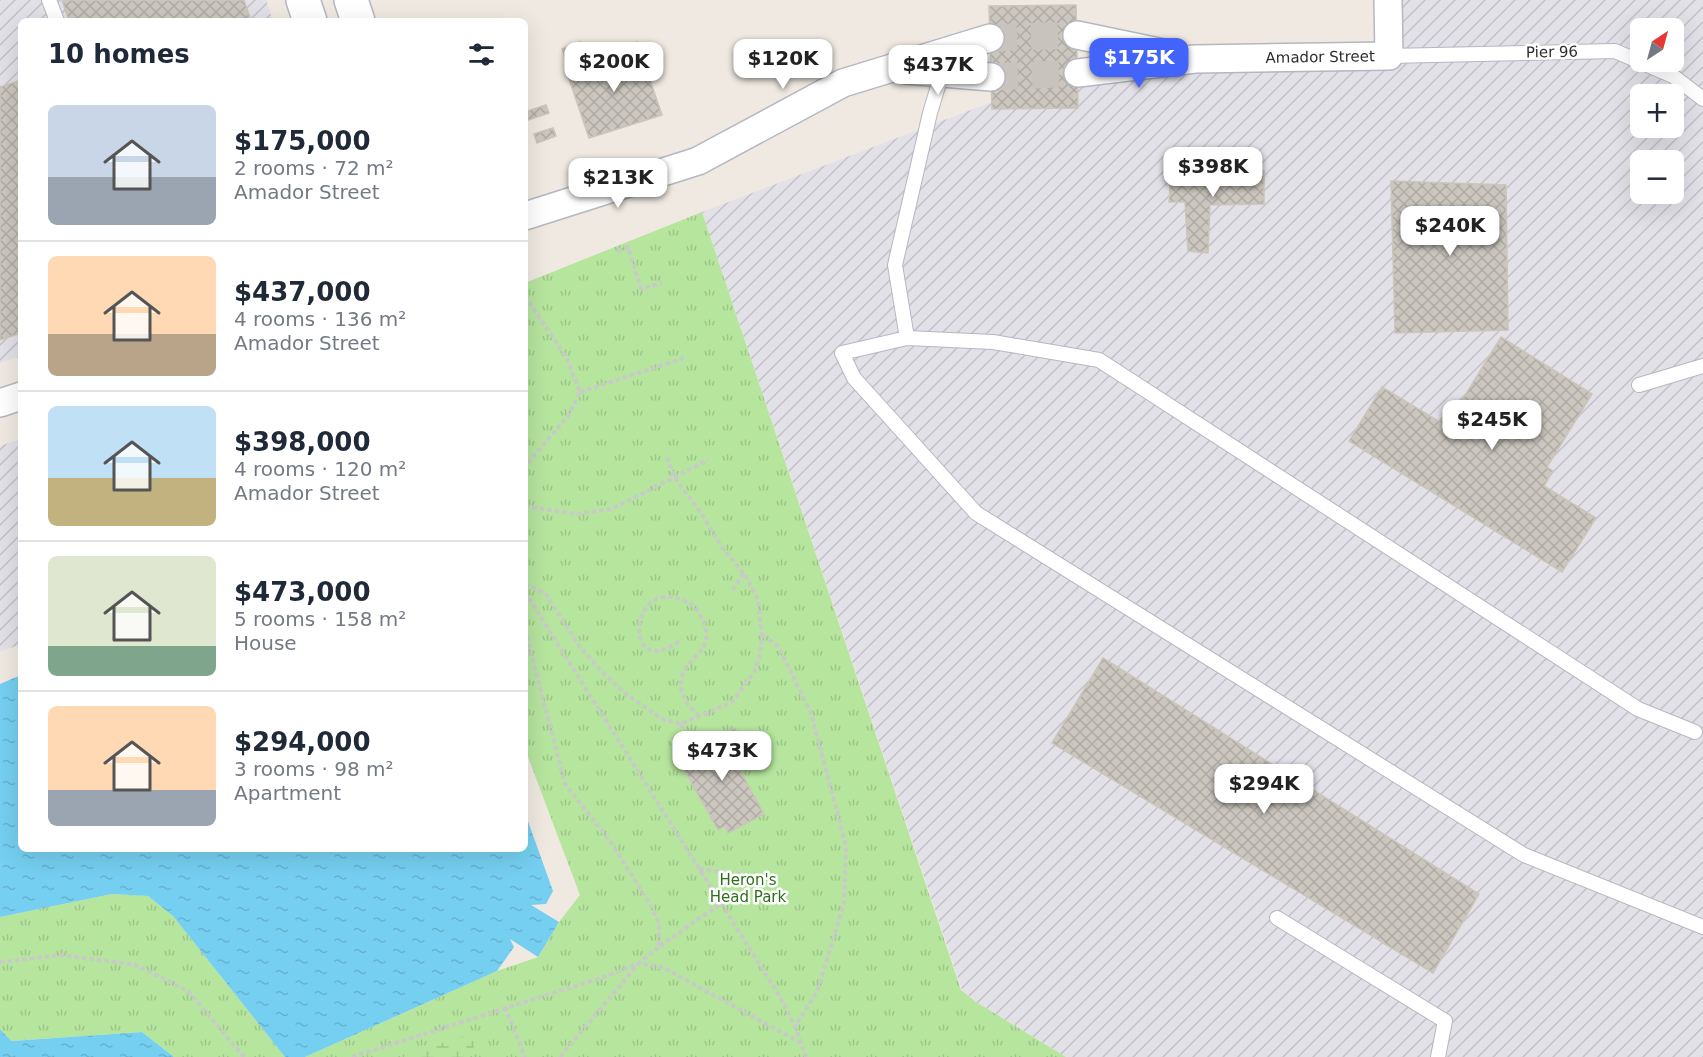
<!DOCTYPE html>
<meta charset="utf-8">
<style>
body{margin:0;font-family:"DejaVu Sans",sans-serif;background:#f2f2f3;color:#1f2937;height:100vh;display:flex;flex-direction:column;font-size:22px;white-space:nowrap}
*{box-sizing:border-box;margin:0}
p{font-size:20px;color:#747a83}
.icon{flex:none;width:33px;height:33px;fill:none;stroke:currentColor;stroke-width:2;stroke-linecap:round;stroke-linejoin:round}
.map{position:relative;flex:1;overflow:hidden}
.sheet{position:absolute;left:18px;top:18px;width:510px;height:834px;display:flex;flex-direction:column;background:#fff;border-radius:9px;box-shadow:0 6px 24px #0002}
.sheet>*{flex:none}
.needle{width:39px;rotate:36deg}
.tools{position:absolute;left:1630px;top:18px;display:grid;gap:12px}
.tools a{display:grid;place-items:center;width:54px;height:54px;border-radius:9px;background:#fff;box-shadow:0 6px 24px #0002;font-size:30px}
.price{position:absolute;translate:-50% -51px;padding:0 14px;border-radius:12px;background:#fff;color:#222;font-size:20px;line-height:39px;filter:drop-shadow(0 2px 3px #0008)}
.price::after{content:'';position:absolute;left:50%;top:36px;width:18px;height:14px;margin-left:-9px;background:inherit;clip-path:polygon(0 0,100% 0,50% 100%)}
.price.current{background:#4264fb;color:#fff}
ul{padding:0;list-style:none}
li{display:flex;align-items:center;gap:18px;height:150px;padding:0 30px}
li+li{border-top:2px solid #e0e1e3}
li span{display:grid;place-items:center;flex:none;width:168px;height:120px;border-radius:9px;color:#555}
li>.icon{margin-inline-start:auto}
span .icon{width:72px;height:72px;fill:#fffc;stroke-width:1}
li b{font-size:26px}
h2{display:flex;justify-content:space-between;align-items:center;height:72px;padding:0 30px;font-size:26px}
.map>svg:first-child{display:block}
.industrial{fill:url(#industrial-furrows);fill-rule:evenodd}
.grass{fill:url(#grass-tufts)}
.wetland{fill:url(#wetland-marsh)}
.water{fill:url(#water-ripples)}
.building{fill:url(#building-cross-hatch);stroke:#cbc5ba;stroke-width:1.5}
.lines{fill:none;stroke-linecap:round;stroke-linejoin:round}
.minor-tunnel{stroke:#c8c4bd;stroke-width:27;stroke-dasharray:27 14;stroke-linecap:butt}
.service-casing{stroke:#b4b7c1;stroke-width:16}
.minor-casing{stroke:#b4b7c1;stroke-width:30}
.secondary-casing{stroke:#b4b7c1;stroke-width:36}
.path{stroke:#c9c9c9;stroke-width:4;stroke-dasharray:4.5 3;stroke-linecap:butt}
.service{stroke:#fff;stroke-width:14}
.minor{stroke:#fff;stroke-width:27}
.secondary{stroke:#fff;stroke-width:33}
.labels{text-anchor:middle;stroke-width:5;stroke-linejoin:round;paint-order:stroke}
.street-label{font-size:15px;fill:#2e2e2e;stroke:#fff}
.park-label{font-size:15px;fill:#2c6e1b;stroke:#fff}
</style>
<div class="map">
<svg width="1703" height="1057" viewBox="0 0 1703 1057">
<defs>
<pattern id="industrial-furrows" width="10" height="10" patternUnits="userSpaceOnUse" patternTransform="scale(1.5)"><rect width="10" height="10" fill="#e3e1e8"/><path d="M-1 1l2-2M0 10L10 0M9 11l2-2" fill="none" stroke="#c3c1c7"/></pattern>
<pattern id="grass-tufts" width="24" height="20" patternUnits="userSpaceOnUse" patternTransform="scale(1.5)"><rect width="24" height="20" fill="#b6e59e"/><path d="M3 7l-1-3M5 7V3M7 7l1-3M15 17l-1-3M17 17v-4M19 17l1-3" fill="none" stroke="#9dc588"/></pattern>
<pattern id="wetland-marsh" width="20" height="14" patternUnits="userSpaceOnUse" patternTransform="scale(1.5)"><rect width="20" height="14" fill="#b6e59e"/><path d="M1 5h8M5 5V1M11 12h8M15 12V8" fill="none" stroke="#9dc588"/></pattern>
<pattern id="water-ripples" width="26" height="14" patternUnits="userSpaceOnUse" patternTransform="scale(1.5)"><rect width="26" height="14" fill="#75cff0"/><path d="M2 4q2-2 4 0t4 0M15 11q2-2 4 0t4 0" fill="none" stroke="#66b2ce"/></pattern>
<pattern id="building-cross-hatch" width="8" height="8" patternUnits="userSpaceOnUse" patternTransform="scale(1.5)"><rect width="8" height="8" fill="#cbc7bf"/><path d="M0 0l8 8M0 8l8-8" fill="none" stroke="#afaba4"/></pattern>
</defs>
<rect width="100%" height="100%" fill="#efe9e1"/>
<!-- industrial -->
<g class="industrial">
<polygon points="0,0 266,0 273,21 21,21 21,356 0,363"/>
<path d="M1388,0H1703V1057H1066L976,1002L962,990L702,212L1121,53L1388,56ZM1641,28H1674V62H1641ZM1641,94H1674V128H1641ZM1641,160H1674V194H1641Z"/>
<polygon points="21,439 21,644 0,652 0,446"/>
</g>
<!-- grass -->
<g class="grass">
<polygon points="702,212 961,990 976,1002 1066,1057 305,1057 497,971 538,957 559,922 580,895 525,749 525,283"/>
<polygon points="112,894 148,896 173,916 285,1057 174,1057 142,1032 10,1041 0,1029 0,917"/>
</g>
<!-- wetland -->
<polygon class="wetland" points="478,1035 470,1057 403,1057 460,1037"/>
<!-- water -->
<g class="water">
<polygon points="21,675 21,849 525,849 525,813 553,891 546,904 531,905 559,922 538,957 510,939 514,947 497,971 305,1057 285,1057 173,916 148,896 112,894 0,917 0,684"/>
<polygon points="0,1029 11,1041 142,1032 174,1057 0,1057"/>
</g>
<!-- building -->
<g class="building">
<polygon points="62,0 244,0 251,21 69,21"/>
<polygon points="1076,5 1078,108 992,109 989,6"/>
<polygon points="580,42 587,62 569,68 562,49"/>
<polygon points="637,42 639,48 618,56 615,49"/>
<polygon points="639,48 662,115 589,138 567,73"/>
<polygon points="21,80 21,333 0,340 0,87"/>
<polygon points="546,105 549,113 528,120 525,112"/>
<polygon points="553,128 556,136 537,143 534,134"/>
<polygon points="1264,171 1264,204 1210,205 1208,253 1188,251 1185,202 1169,202 1171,172"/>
<polygon points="1391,181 1506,185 1508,330 1395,333"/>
<polygon points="1501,337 1592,394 1547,467 1553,471 1544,486 1596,518 1562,572 1349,441 1382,387 1440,422 1450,407 1456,410"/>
<polygon points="1103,658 1479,894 1433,973 1052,743"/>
<polygon points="735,728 748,751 734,759 764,814 728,833 725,826 718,830 678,759"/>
</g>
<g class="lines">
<!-- minor-tunnel -->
<g class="minor-tunnel">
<polyline points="990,38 1077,35"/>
<polyline points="991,77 1078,73"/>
</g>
<defs>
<g id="service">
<polyline points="49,0 57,21"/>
<polyline points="1389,56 1615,51 1673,76 1703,99"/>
<polyline points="907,338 895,265 930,113 942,73"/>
<polyline points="1639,385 1703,366"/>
<polyline points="1695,732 1638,709 1099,360 993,342 907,338 842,353 854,378 976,513 1524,855 1703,927"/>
<polyline points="1277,918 1445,1021 1438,1057"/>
</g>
<g id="minor">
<polyline points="1077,35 1173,55"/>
<polyline points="906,70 991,77"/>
<path id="s1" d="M1078,73L1195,59L1389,56L1388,0"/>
<polyline points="525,216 698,161 843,83 990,38"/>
<polyline points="0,403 21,396"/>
</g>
<g id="secondary">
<polyline points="303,0 310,21"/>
<polyline points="351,0 358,21"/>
</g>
</defs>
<!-- service casing -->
<use href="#service" class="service-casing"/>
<!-- minor casing -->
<use href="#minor" class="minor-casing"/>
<!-- secondary casing -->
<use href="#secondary" class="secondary-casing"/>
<!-- path -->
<g class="path">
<polyline points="617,251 628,247 641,289 662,283"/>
<polyline points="525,296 566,357 580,392 568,416 525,466"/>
<polyline points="580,392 687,357"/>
<polyline points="525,506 576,514 612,509 708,460"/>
<polyline points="525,584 545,593 580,647 606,676 626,694 662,719 681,724 732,702 754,672 759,658 762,638 758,600 746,576 723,549 701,513 674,477 667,457"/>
<polyline points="733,590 744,573"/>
<polyline points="525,592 777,992 795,1026 806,1057"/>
<polyline points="763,635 778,646 811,713 846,846 844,904 817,992 795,1026"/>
<path d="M679,641C629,679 627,597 667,597C675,597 683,599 689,603C696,607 700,614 703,621C717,654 684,655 681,681C679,695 690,707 699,717"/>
<polyline points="681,724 694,750"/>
<polyline points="699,869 740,874"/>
<polyline points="660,946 720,904"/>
<polyline points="0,962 62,955 136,965 188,991 244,1057"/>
<polyline points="505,1007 525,1057"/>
<polyline points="352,1057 607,976 639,963 659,947 659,924 652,908 613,845 565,784 525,629"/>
<polyline points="560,1057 639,963 664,968 801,1043"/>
</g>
<!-- service -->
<use href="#service" class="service"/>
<!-- minor -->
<use href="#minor" class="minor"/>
<!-- secondary -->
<use href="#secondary" class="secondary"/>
</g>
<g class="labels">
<!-- street labels -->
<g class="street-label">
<text transform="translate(1552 52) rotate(-1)" y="5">Pier 96</text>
<text dy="5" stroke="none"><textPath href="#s1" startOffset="243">Amador Street</textPath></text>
</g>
<!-- park labels -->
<g class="park-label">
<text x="748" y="885">Heron's<tspan x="748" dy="17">Head Park</tspan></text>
</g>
</g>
</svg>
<div class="tools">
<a><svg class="needle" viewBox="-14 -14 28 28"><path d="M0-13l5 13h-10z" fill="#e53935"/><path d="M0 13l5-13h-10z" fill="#747a83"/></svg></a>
<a>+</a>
<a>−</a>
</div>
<b class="price current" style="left:1139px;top:89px">$175K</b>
<b class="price" style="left:783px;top:90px">$120K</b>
<b class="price" style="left:614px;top:93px">$200K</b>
<b class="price" style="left:938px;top:96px">$437K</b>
<b class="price" style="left:1213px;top:198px">$398K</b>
<b class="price" style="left:618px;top:209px">$213K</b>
<b class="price" style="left:1450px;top:257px">$240K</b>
<b class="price" style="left:1492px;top:451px">$245K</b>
<b class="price" style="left:722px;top:782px">$473K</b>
<b class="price" style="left:1264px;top:815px">$294K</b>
<section class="sheet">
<h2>10 homes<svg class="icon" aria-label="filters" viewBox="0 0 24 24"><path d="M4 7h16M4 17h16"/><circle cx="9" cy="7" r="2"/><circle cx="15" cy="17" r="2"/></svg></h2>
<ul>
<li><span style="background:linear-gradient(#c9d6e8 60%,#9aa5b1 0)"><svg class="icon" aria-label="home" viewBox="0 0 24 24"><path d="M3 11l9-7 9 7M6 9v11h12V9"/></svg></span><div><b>$175,000</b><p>2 rooms · 72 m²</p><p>Amador Street</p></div></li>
<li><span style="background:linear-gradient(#ffd9b3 65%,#b9a48a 0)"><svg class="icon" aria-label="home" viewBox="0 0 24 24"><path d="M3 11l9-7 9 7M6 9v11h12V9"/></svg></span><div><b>$437,000</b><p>4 rooms · 136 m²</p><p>Amador Street</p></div></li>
<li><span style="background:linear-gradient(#bfe0f5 60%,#c2b280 0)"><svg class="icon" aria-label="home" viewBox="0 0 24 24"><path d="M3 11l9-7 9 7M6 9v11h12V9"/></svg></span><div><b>$398,000</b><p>4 rooms · 120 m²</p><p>Amador Street</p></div></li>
<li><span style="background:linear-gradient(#dfe7d0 75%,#7fa58c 0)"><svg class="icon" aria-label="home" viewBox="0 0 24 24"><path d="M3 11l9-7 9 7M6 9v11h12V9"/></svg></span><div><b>$473,000</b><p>5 rooms · 158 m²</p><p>House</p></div></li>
<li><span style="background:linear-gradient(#ffd9b3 70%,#9aa5b1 0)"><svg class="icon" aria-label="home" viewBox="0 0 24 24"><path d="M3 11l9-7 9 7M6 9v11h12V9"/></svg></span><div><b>$294,000</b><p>3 rooms · 98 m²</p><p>Apartment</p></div></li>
</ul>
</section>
</div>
